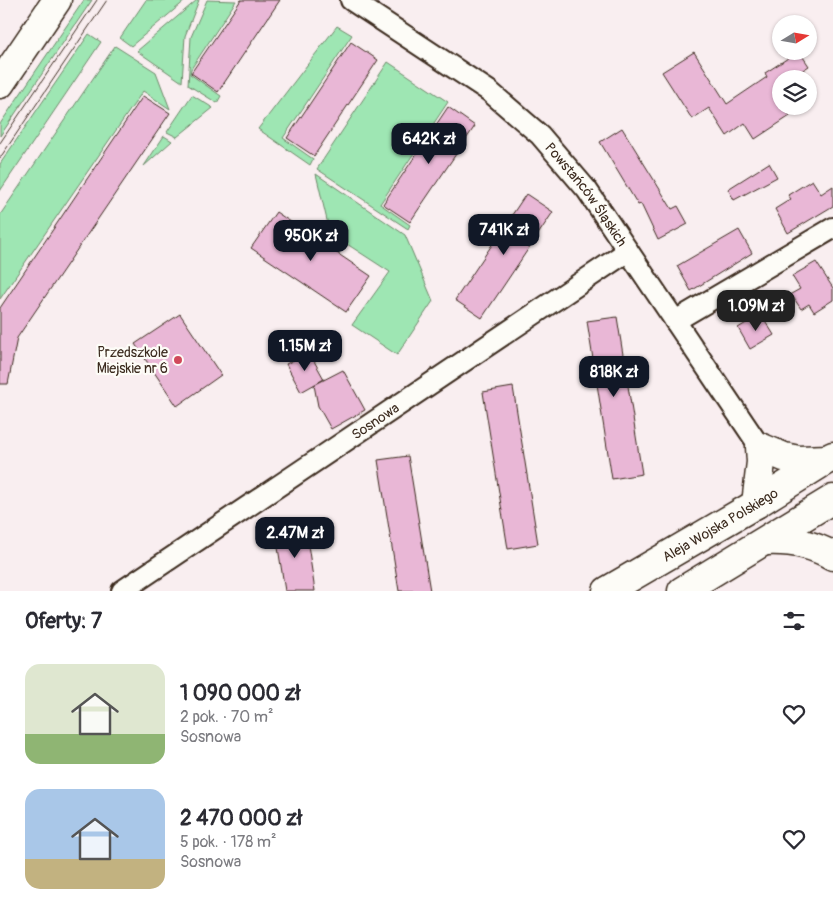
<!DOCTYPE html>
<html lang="pl">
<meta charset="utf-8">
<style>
body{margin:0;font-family:Pangolin,sans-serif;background:#f2f2f3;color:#2b2b33;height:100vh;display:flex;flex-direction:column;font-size:19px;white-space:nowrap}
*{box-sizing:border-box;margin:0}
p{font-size:16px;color:#7c7c81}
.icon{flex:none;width:28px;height:28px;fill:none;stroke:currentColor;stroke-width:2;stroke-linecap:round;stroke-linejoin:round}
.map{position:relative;height:591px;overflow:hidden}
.details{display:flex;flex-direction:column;background:#fff;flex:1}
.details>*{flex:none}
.needle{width:32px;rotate:79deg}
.fabs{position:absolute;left:772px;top:15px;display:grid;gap:10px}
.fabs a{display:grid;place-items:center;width:45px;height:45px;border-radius:50%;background:#fff;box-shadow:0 1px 4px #0004;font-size:25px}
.price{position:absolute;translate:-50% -42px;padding:0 11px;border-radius:10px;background:#111827;color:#fff;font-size:16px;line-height:32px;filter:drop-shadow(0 1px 2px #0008)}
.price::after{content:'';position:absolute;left:50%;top:30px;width:15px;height:11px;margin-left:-8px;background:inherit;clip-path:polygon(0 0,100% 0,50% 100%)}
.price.current{background:#222;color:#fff}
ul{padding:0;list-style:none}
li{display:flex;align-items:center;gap:15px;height:125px;padding:0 25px}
li span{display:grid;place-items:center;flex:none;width:140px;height:100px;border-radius:15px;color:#555}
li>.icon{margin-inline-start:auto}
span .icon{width:60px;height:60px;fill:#fffc;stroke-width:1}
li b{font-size:21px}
h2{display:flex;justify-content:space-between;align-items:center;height:60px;padding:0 25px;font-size:21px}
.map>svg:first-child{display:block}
.green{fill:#9ee6b3;stroke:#6c8868}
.building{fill:#e9b7d6;stroke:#3b2a1e}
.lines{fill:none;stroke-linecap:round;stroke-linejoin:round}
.street-casing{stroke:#3b2a1e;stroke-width:24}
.secondary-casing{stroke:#3b2a1e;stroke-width:31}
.primary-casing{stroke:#3b2a1e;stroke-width:31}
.street{stroke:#fdfcf7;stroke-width:20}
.secondary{stroke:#fdfcf7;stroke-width:28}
.primary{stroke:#fdfcf7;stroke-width:28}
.tram{stroke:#3b2a1e;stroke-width:1}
.poi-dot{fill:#d1495b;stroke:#fdfcf7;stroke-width:2}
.labels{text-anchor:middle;stroke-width:4.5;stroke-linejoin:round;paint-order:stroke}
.street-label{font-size:14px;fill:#3b2a1e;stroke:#fdfcf7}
.poi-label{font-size:14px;fill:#3b2a1e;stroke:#fdfcf7;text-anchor:end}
</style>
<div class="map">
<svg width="833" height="591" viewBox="0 0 833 591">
<rect width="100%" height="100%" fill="#f9eef0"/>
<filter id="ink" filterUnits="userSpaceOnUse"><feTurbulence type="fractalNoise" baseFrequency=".02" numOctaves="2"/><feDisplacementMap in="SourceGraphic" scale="10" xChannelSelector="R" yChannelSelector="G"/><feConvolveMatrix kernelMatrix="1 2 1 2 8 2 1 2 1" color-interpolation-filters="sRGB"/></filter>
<g filter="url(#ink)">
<!-- green -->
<g class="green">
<polygon points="84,0 92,0 0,136 0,124"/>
<polygon points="146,0 186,0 131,46 120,38"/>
<polygon points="197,0 199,0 185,36 182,82 137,51"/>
<polygon points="207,0 236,1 191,69 190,74 221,96 217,103 188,85 191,37"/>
<polygon points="337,26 352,35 283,138 313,159 310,165 258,129"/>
<polygon points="89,34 101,42 0,191 0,164"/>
<polygon points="115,46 156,72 170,109 143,91 0,299 0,215"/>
<polygon points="388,62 448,102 380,204 410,225 408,229 317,169"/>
<polygon points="192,95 213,108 177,137 167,132"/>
<polygon points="164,136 172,141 144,166"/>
<polygon points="316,174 405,235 433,301 397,355 352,325 390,272 330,233"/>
</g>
<!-- building -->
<g class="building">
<polygon points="241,0 280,0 218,92 191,73"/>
<polygon points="351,42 378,60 314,156 287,138"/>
<polygon points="799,51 809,66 789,79 781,79 781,106 783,106 790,116 755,139 745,123 727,136 709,108 692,119 662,72 694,52 727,104 767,77 765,73"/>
<polygon points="143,96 170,113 17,338 8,384 0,384 0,308"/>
<polygon points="448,107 475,126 410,222 383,204"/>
<polygon points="622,128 672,209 678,206 688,224 658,240 641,204 638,205 600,142"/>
<polygon points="769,163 777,177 734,200 728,189"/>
<polygon points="812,180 821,194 833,186 833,206 788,233 775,209 791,199 788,195"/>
<polygon points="526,194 553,212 482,318 455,300"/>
<polygon points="276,212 371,276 346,312 251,248"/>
<polygon points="739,230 752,253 691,291 677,266"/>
<polygon points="816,262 833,288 833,300 814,312 809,304 801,309 791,294 800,289 792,276"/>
<polygon points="180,314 221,375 177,406 135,344"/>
<polygon points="761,314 774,335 750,349 738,328"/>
<polygon points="617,317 642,474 612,479 587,321"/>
<polygon points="309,352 324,379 301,392 286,364"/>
<polygon points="343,370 365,410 331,429 318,406 314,385"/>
<polygon points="513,387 538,544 508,549 483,392"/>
<polygon points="408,456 430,591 399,591 378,460"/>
<polygon points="305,525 315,591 285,591 275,529"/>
</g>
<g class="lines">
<defs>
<g id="street">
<path id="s1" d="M351,0L489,91L540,135L587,190L760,447"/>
<polyline points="675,321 833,228"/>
<path id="s2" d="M122,591L628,251"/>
</g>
<polyline id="secondary" points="0,84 57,0"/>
<g id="primary">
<polyline points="756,504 761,462 760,447 784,457 798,460 830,459"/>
<path d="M767,541C791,540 812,544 833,556"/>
<path id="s3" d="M607,591L756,504L833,456"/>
<polyline points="682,591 833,499"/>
</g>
</defs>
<!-- street casing -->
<use href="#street" class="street-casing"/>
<!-- secondary casing -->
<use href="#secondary" class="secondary-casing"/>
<!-- primary casing -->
<use href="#primary" class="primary-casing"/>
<!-- street -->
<use href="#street" class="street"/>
<!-- secondary -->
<use href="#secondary" class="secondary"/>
<!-- primary -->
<use href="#primary" class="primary"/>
<!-- tram -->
<g class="tram">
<polyline points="0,143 97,0"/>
<polyline points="0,158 107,0"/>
</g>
</g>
</g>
<!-- markers -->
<circle class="poi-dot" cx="178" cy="360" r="5"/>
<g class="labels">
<!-- street labels -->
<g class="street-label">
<text dy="5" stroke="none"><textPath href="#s1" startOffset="308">Powstańców Śląskich</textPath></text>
<text dy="5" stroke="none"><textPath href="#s2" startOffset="305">Sosnowa</textPath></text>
<text dy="5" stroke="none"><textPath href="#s3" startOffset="131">Aleja Wojska Polskiego</textPath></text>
</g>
<!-- poi labels -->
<g class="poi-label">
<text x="168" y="357">Przedszkole<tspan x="168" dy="16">Miejskie nr 6</tspan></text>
</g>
</g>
</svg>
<div class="fabs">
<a><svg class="needle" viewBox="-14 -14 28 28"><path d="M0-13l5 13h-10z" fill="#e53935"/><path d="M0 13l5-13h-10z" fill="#7c7c81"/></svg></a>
<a><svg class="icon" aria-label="layers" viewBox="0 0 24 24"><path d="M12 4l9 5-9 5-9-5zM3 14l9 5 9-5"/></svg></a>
</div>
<b class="price" style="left:429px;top:165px">642K zł</b>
<b class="price" style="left:504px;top:256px">741K zł</b>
<b class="price" style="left:311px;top:262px">950K zł</b>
<b class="price current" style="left:756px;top:332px">1.09M zł</b>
<b class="price" style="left:305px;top:372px">1.15M zł</b>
<b class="price" style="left:614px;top:398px">818K zł</b>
<b class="price" style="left:295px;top:559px">2.47M zł</b>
</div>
<section class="details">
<h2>Oferty: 7<svg class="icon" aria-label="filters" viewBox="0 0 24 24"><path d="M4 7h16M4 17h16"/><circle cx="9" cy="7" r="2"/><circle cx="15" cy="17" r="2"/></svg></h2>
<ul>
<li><span style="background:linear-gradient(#dfe7d0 70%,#8fb573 0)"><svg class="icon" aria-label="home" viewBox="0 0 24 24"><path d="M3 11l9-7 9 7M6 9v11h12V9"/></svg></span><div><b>1 090 000 zł</b><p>2 pok. · 70 m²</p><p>Sosnowa</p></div><svg class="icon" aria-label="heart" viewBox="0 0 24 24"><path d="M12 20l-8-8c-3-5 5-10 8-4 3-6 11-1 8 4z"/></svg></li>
<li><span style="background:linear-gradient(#a9c7e8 70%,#c2b280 0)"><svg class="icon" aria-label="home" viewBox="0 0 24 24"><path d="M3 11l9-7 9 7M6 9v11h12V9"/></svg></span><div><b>2 470 000 zł</b><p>5 pok. · 178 m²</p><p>Sosnowa</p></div><svg class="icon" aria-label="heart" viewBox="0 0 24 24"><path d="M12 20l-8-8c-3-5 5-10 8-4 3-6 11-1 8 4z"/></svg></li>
</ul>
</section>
